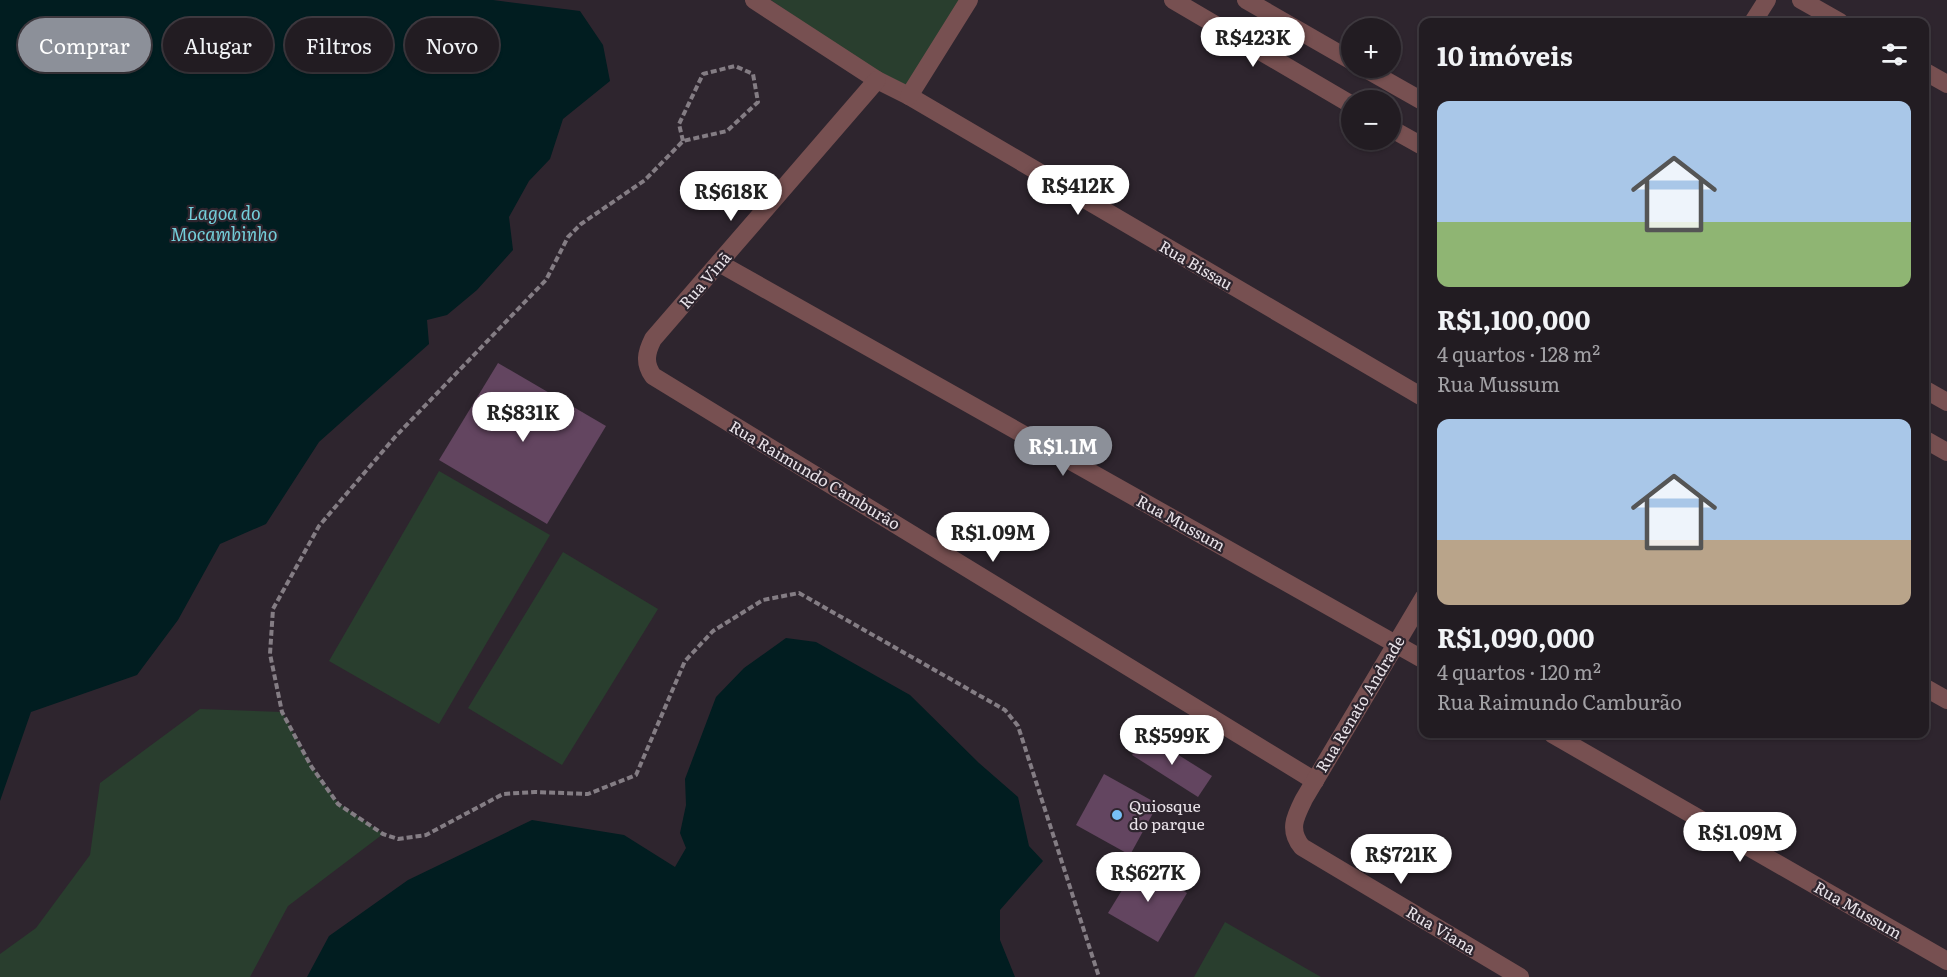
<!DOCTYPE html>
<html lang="pt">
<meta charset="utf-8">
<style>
body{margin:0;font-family:Literata,serif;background:#2e292f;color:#f1f3f6;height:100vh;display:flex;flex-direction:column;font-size:22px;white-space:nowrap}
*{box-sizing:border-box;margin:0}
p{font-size:20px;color:#a2a1a5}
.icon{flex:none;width:33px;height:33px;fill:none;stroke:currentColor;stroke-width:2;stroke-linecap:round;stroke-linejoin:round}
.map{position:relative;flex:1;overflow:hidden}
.sheet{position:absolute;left:1419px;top:18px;width:510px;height:720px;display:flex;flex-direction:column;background:#221c22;border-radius:12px;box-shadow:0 2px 4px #0004,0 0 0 2px #3f3a40}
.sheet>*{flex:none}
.top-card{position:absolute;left:18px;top:18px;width:570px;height:54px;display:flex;gap:12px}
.controls{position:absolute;left:1341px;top:18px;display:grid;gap:12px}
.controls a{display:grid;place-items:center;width:60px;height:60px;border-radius:50%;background:#221c22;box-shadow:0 2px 4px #0004,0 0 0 2px #3f3a40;font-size:30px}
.price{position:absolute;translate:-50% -51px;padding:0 14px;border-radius:21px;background:#fff;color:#222;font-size:20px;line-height:39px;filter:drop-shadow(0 2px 3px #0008)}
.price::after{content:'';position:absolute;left:50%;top:36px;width:18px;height:14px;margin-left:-9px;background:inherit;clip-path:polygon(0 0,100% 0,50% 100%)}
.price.active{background:#8c9099;color:#fff}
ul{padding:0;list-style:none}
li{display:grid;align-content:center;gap:12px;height:318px;padding:0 18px}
li span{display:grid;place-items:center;height:186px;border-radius:12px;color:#555}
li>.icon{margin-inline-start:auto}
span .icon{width:108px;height:108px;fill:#fffc;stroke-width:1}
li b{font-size:26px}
h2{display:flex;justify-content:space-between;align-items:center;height:72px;padding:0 18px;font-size:26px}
.tag{padding:0 21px;border-radius:27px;background:#221c22;box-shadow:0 2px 4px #0004,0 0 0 2px #3f3a40;font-size:21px;line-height:54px}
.tag.active{background:#8c9099;color:#fff}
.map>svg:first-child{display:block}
.green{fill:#293e2e}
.water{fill:#011d20}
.building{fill:#634560}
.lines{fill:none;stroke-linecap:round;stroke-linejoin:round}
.path{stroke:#847d84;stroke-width:4;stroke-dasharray:6 3;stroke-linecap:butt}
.minor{stroke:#775051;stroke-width:18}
.poi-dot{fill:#77bff7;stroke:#2e252e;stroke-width:2}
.labels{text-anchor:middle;stroke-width:4.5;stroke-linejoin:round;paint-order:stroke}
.street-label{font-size:16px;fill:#e9e3e9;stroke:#2e252e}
.poi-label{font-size:16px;fill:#e9e3e9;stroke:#2e252e;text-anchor:start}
.water-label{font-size:18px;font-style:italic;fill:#74cfda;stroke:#2e252e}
</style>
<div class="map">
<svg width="1947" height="977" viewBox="0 0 1947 977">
<rect width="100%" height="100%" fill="#2e252e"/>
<!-- green -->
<g class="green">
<polygon points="771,0 972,0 909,96"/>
<polygon points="439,471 550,535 439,724 329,661"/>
<polygon points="563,552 658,609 562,765 468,708"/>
<polygon points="200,709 282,712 311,766 338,803 383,834 288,906 250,977 0,977 0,954 36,928 90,855 100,783"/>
<polygon points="1225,922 1321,977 1194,977"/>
</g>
<!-- water -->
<g class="water">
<polygon points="0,0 493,0 580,11 603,45 610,81 563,119 550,159 529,181 509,217 513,250 477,290 447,315 427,320 429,344 319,442 266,524 220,544 178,620 137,675 31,712 0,801"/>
<polygon points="786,638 816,642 910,695 979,763 1018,797 1029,846 1043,861 1000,910 1000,940 1015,977 307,977 329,936 408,880 532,820 624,835 675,867 686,848 680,833 686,805 685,779 716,697 744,668"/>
</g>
<!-- building -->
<g class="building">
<polygon points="498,363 606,426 547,524 439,460"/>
<polygon points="1145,734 1212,776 1198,797 1132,755"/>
<polygon points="1104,774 1158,804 1130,855 1076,825"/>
<polygon points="1138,864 1187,893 1158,942 1108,913"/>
</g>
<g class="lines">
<!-- path -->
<polyline class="path" points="683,141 679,124 703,74 735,66 753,74 758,102 727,131 683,141 645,180 581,224 568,237 546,280 395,437 319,526 273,609 270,654 282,712 311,766 338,804 383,834 398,839 426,835 503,794 535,792 588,794 636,775 685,661 713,631 763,600 799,593 1005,710 1018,726 1099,977"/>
<!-- minor -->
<g class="minor">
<polyline points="754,0 877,80 909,96 1424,398"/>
<polyline points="1173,0 1352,105"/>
<polyline points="1246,0 1352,61"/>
<polyline points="1801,0 1840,22"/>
<polyline points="1753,22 1767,0"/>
<polyline points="1364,68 1424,102"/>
<polyline points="1924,71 1947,84"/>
<path d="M877,80L653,339C646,353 644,363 653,376L1315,781"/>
<polyline points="909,96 969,0"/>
<polyline points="1390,128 1424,147"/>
<polyline points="719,263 1424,660"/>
<polyline points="1924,389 1947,402"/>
<polyline points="1924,439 1947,452"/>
<path d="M1424,597L1304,799C1295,817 1288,830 1302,847L1520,977"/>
<polyline points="1924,687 1947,700"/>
<polyline points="1552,734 1947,961"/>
</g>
</g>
<!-- markers -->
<circle class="poi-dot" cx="1117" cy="815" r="6"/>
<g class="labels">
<!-- street labels -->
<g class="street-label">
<text transform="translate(1196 265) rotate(30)" y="6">Rua Bissau</text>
<text transform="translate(705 280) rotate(-49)" y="6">Rua Vinã</text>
<text transform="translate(815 475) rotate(31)" y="6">Rua Raimundo Camburão</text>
<text transform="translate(1181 523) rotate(29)" y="6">Rua Mussum</text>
<text transform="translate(1360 704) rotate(-59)" y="6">Rua Renato Andrade</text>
<text transform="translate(1858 910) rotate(30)" y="6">Rua Mussum</text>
<text transform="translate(1441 930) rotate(31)" y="6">Rua Viana</text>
</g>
<!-- poi labels -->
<g class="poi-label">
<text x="1129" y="812">Quiosque<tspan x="1129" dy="18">do parque</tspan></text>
</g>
<!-- water labels -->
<g class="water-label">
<text x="224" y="220">Lagoa do<tspan x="224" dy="21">Mocambinho</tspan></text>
</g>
</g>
</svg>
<div class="controls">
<a>+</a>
<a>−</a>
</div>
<b class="price" style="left:1253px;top:68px">R$423K</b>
<b class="price" style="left:1078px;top:216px">R$412K</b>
<b class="price" style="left:731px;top:222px">R$618K</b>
<b class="price" style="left:523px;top:443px">R$831K</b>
<b class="price active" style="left:1063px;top:477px">R$1.1M</b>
<b class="price" style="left:993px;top:563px">R$1.09M</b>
<b class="price" style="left:1172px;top:766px">R$599K</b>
<b class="price" style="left:1740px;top:863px">R$1.09M</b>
<b class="price" style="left:1401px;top:885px">R$721K</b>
<b class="price" style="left:1148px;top:903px">R$627K</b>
<div class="top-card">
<a class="tag active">Comprar</a>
<a class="tag">Alugar</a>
<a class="tag">Filtros</a>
<a class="tag">Novo</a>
</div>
<section class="sheet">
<h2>10 imóveis<svg class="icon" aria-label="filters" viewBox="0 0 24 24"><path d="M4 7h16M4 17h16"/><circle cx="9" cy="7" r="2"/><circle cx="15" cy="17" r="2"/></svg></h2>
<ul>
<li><span style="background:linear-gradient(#a9c7e8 65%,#8fb573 0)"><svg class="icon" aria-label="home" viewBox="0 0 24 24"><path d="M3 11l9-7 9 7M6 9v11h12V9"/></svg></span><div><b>R$1,100,000</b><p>4 quartos · 128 m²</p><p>Rua Mussum</p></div></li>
<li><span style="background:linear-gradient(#a9c7e8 65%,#b9a48a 0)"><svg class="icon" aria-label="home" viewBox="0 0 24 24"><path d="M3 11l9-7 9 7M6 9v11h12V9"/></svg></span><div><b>R$1,090,000</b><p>4 quartos · 120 m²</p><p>Rua Raimundo Camburão</p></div></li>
</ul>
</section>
</div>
